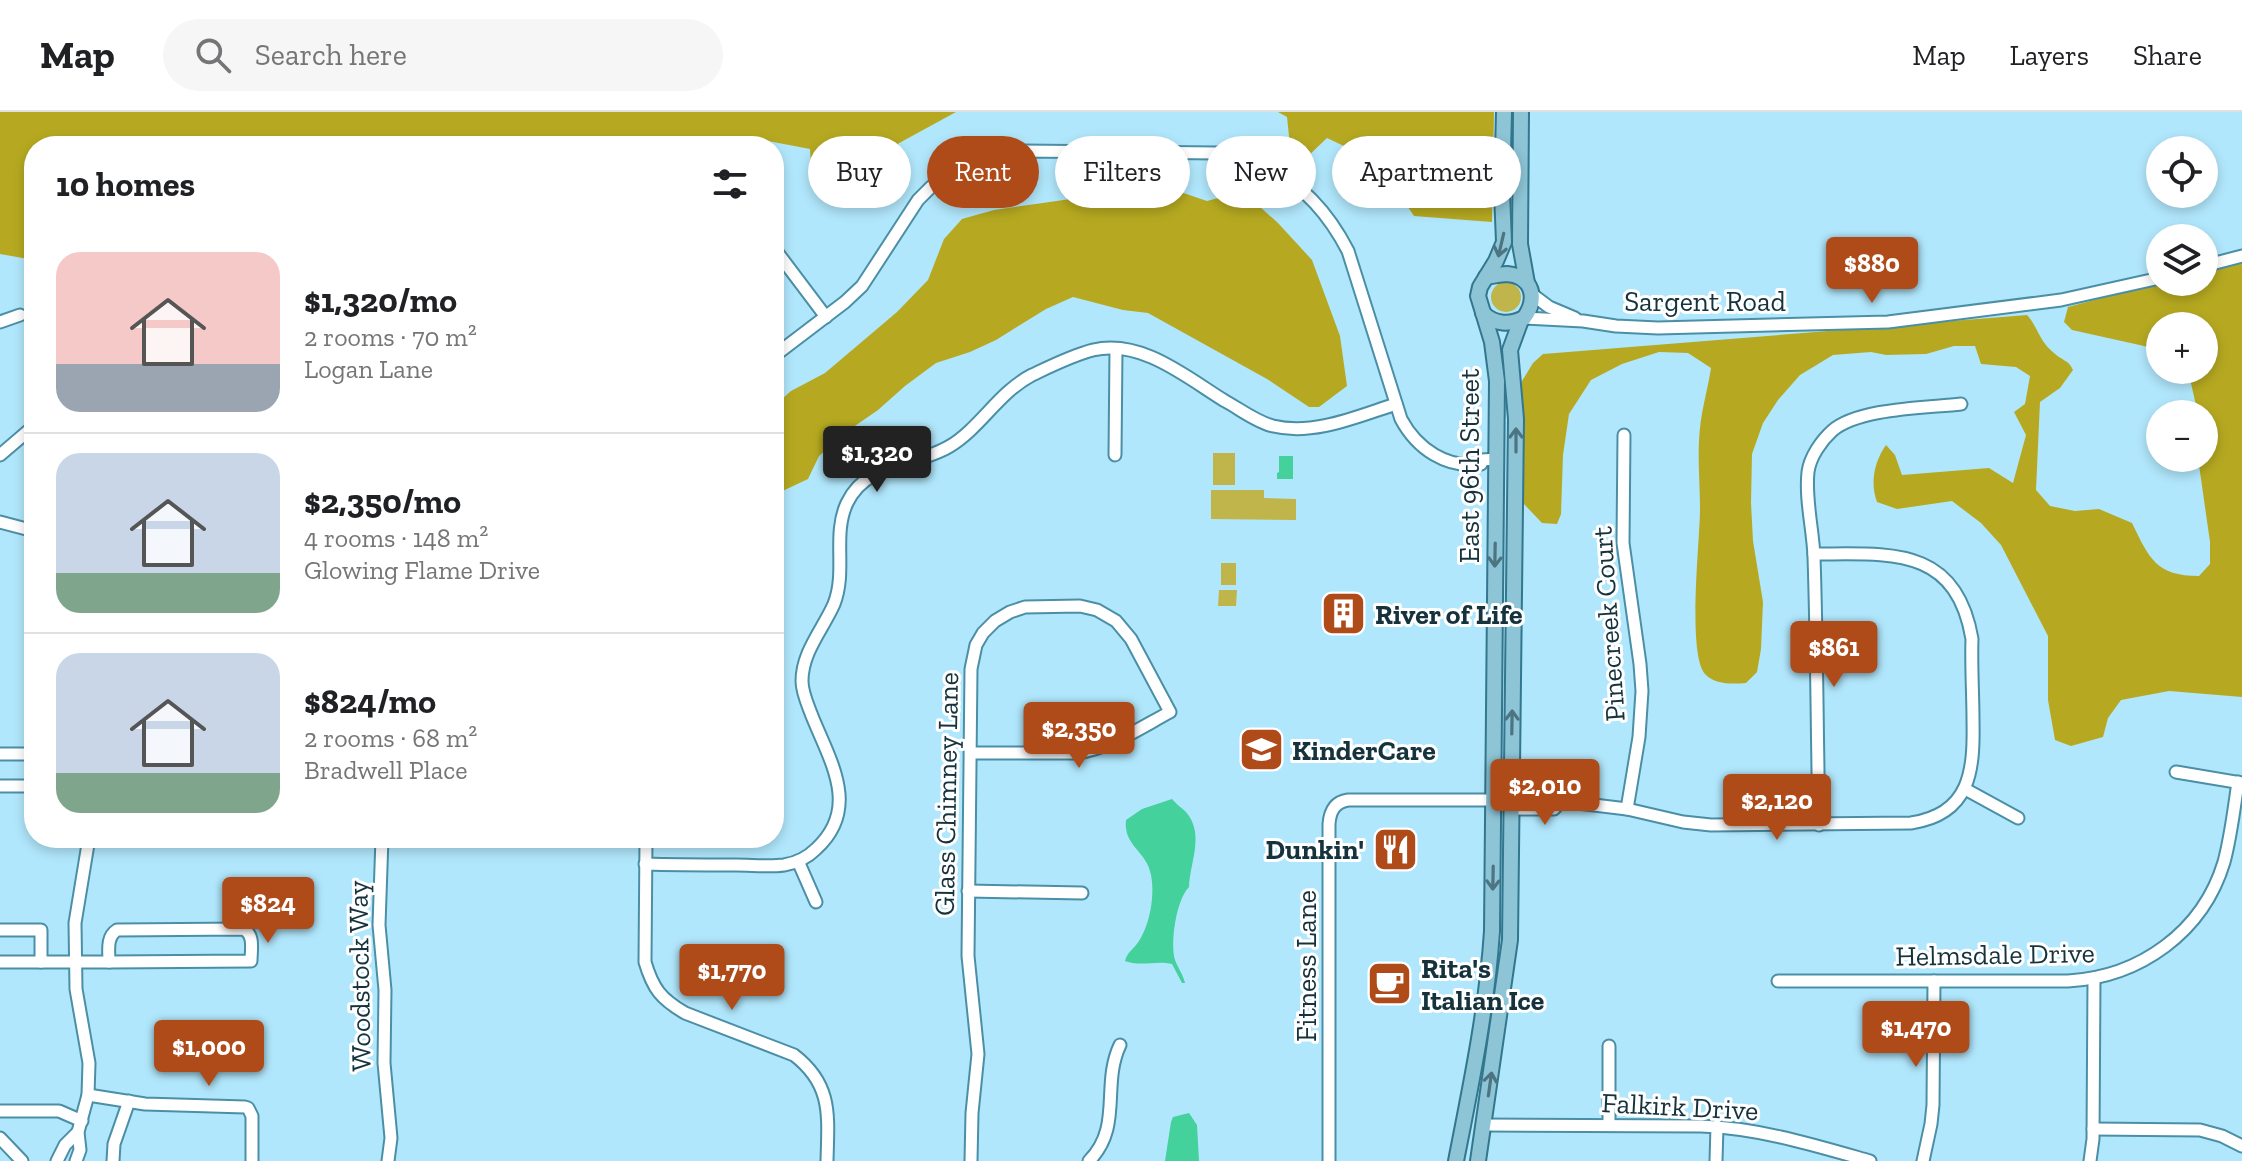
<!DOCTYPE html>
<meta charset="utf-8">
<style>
body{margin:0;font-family:"Zilla Slab",serif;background:#f6f6f6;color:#202124;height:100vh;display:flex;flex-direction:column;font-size:30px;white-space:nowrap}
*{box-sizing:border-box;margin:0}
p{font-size:26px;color:#757577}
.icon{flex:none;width:44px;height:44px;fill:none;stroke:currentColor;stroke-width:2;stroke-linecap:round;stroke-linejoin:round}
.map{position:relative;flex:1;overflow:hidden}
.sheet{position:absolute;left:24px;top:24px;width:760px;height:712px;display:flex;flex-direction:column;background:#fff;border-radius:32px;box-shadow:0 4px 12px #0003}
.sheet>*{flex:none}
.guide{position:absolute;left:808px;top:24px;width:760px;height:72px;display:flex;gap:16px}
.tools{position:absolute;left:2146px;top:24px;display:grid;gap:16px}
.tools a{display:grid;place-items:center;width:72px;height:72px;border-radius:50%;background:#fff;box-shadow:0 4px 12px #0003;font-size:40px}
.price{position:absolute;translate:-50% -68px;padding:0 18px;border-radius:8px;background:#af4b19;color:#fff;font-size:26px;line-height:52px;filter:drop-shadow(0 2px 4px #0008)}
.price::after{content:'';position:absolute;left:50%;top:48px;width:24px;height:18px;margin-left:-12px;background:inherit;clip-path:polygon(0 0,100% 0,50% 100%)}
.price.on{background:#222;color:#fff}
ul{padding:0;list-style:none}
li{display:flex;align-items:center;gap:24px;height:200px;padding:0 32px}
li+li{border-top:2px solid #e0e0e0}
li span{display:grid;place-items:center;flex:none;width:224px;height:160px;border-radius:24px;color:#555}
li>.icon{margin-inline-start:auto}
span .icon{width:96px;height:96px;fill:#fffc;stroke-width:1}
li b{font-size:34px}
h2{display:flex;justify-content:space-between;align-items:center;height:96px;padding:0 32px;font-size:34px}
.tag{padding:0 28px;border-radius:36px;background:#fff;box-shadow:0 4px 12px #0003;font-size:28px;line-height:72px}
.tag.on{background:#af4b19;color:#fff}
header{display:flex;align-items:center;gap:48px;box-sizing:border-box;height:112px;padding:0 40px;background:#fff;border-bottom:2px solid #e0e0e0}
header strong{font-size:38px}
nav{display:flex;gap:44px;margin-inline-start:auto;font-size:28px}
.search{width:560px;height:72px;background:#f6f6f6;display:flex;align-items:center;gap:20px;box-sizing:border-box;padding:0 28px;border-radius:44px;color:#757577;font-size:30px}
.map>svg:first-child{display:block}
.green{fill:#c0b54b}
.forest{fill:#b6a921}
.water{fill:#44d19b}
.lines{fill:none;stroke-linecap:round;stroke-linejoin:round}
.minor-casing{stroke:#4b8fa6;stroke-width:15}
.major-casing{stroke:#32778e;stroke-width:18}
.minor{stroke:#fff;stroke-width:11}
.major{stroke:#8dc4d6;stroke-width:14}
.oneway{stroke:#4c7481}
.labels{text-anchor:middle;stroke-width:6;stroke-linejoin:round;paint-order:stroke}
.street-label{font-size:28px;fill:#16323c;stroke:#fff}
.poi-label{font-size:28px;font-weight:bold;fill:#16323c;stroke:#fff;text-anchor:start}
</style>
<header>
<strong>Map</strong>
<div class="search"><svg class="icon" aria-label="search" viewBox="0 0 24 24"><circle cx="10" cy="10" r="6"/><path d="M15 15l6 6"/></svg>Search here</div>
<nav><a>Map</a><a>Layers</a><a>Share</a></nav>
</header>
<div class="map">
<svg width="2242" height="1049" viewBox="0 0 2242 1049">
<rect width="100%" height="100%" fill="#b1e7fc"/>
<!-- green -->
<g class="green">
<circle cx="1506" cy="185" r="15"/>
<rect x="1213" y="341" width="22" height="32"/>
<polygon points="1264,378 1264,386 1296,387 1296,408 1211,407 1211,378"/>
<rect x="1221" y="451" width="15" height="22"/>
<polygon points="1219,478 1237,478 1236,494 1218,494"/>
</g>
<!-- forest -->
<g class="forest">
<polygon points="0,0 956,0 881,41 864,60 853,81 837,80 811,55 810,37 768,29 735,26 722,34 34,34 34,148 0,142"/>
<polygon points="1278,0 1494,0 1492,110 1414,104 1393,73 1365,44 1327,26 1306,46 1291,43 1287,5"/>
<polygon points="1157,72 1207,89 1222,85 1250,86 1278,111 1312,148 1340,224 1347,274 1319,295 1309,295 1267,267 1148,201 1123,198 1073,185 1046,197 996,228 970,240 936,251 905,274 878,298 849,318 819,344 808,367 774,383 774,294 791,279 825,261 897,200 928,168 944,127 962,107 994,98 1099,83 1115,76"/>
<path d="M2242,148V585L2169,579L2121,588L2108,606L2103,625L2071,634L2055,628L2048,588V524L2001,433L1981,411L1952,389L1897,397L1877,390C1870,371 1874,350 1886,333L1895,343L1902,363L1989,356L2013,371L2026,323L2014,300L2025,292L2030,264L2016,255L1981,252L1975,234H1954L1926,242L1886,243L1871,240L1833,243L1800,263L1778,288L1763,311L1752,342L1751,391L1753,429L1763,490L1761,537L1757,560L1746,571C1733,572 1715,573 1705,562C1687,541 1700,429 1700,397C1700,370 1697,344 1700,316C1702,296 1708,276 1711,256L1688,241L1659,240L1622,252L1591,268L1569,302L1563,343L1561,402L1557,412L1542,411L1522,390V269L1533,251L1543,242L2027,203C2038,215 2039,229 2054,241C2061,248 2069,248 2073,258L2060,276L2040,290L2036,378L2050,394L2075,399L2099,397L2132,411C2149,446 2156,464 2199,464L2210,452V430L2198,346H2204V302H2198L2190,267L2183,258H2204V214H2160V240L2153,236L2072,218L2064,210L2068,195L2161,170H2204V158Z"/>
</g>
<!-- water -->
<g class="water">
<polygon points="1279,344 1293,344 1293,367 1277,367 1277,361 1279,360"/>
<path d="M1172,687C1176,692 1182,696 1186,700C1205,722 1190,750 1189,775C1176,788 1170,831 1175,848C1178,856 1183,862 1185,871H1182L1172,852C1157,848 1141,855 1125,849C1127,840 1134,837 1139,829C1150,812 1155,783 1151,763C1147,739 1123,734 1126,708L1142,697Z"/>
<polygon points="1189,1001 1197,1013 1199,1049 1165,1049 1171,1010 1173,1005"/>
</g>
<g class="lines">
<defs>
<g id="minor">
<polyline points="774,136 826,205"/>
<polyline points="2204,154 2242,144"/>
<polyline points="1533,183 1549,195 1575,206"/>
<polyline points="1524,206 1583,209 1616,214 1658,216 1888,210 2061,188 2160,166"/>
<polyline points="0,210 20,203"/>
<path d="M774,244L845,190L862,174L918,88L931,75L966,52L987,45L1022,39L1218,41C1279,49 1320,85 1348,139L1401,307C1417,337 1447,357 1481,352L1482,348L1497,347"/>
<polyline points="1624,323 1623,431 1640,552 1642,579 1639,625 1627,697"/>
<polyline points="0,343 34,314"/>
<polyline points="1115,343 1116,237"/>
<polyline points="0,410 34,419"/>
<path d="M970,641H1077C1111,636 1140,616 1170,600L1131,527L1116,509L1097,498L1080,494L1025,495L1010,500L995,509L983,521L976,533L971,557L968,844L978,942L972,1001L971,1049"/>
<polyline points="0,642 34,642"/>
<polyline points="2176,660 2242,671"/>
<polyline points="0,674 34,674"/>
<polyline points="1965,677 2018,706"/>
<path d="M1511,682L1554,684L1561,689L1627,697L1683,710L1711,713L1911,711C1971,702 1974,658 1973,608C1973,581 1971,554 1972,527C1956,433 1889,442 1814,442"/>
<polyline points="1511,697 1554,697 1561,689"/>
<path d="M1819,713C1817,624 1817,534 1814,445C1813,417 1805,388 1808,360C1810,345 1821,329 1832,319C1858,296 1926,296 1961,292"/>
<polyline points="382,726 379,813 385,878 384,951 391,1026 388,1049"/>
<path d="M646,726L645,850C653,877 661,887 685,901L794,943C833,973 828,1004 827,1049"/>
<polyline points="798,749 816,790"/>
<path d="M645,752C675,753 706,753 736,753C752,753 769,755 784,753C796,751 808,745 816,737C861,696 830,649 812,604C808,593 802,581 802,569C802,540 823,517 834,492C847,459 832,423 847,391C867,349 916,355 950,334C980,316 999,280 1032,263C1051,254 1073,243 1093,238C1142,227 1186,265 1225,289C1240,297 1256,310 1273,314C1314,324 1358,304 1396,292"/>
<polyline points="968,779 1082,781"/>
<path d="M243,817C255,822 251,838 251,849L109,850C109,839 106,825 117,818Z"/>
<polyline points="0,818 41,818 41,850"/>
<polyline points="0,850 109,850"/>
<path d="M1778,869H2068C2140,865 2203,820 2224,750C2231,724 2234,697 2238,670"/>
<polyline points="88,983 145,992 245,995 248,996 252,1004 252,1049"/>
<polyline points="0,999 59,999 82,1009"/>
<path d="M1484,1013L1701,1014C1759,1016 1814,1033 1870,1049"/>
<polyline points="1609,1013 1609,934"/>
<polyline points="2093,1017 2200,1018 2222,1024 2242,1034"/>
<polyline points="0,1026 22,1049"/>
<polyline points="57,1049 65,1033 78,1020"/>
<polyline points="76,1049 80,1038 78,1020 88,983 89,951 76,877 75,811 89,726"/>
<polyline points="113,1049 114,1032 129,989"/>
<path d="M1089,1049C1123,1015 1101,973 1120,933"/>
<path d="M1329,1049V712C1330,699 1335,690 1348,688H1511"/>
<polyline points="1716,1049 1717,1014"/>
<polyline points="1923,1049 1931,1012 1933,993 1934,869"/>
<polyline points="2090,1049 2093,1027 2094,866"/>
</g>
<g id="major">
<polyline points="1521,0 1520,132 1527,171"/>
<path d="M1483,201C1494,213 1511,213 1524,206C1538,187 1533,164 1507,162C1500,162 1493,164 1486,165"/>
<path d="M1456,1049C1471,973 1487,896 1492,819L1497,269L1492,230L1478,184L1480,175L1496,149L1504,130L1502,81L1504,0"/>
<polyline points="1478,1049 1510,828 1516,307 1510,238 1521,208"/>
</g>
</defs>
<!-- minor casing -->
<use href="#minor" class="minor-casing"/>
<!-- major casing -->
<use href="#major" class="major-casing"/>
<!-- minor -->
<use href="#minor" class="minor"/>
<!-- major -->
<use href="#major" class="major"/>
</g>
<!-- one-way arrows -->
<defs><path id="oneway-shaft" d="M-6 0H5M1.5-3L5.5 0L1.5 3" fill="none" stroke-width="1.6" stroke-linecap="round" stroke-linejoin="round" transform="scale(2)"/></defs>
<g class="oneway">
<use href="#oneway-shaft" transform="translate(1501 133) rotate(103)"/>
<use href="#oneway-shaft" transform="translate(1516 328) rotate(-90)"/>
<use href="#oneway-shaft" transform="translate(1495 443) rotate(91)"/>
<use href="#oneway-shaft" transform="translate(1512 610) rotate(-89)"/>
<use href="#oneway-shaft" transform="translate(1493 766) rotate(91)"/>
<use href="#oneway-shaft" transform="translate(1490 972) rotate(-82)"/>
</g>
<!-- icons -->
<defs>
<symbol id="building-square" viewBox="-11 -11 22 22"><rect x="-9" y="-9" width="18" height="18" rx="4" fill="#af4b19" stroke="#fff"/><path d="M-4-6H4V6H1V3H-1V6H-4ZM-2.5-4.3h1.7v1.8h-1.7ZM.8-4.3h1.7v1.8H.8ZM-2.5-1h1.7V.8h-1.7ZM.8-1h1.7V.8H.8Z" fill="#fff"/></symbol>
<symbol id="school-square" viewBox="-11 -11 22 22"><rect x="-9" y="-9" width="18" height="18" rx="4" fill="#af4b19" stroke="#fff"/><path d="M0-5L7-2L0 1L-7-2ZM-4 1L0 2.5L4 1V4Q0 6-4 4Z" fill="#fff"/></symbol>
<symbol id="restaurant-square" viewBox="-11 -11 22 22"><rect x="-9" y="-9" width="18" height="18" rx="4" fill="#af4b19" stroke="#fff"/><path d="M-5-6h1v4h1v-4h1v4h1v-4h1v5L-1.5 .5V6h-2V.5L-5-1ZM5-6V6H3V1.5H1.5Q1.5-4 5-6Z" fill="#fff"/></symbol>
<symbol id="cafe-square" viewBox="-11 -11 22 22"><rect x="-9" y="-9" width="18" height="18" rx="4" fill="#af4b19" stroke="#fff"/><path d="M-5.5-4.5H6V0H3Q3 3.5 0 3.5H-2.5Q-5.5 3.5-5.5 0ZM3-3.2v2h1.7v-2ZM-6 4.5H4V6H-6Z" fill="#fff"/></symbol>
</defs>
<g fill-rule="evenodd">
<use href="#building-square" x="1318" y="476" width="51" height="51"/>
<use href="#school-square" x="1236" y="612" width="51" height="51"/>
<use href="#restaurant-square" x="1370" y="712" width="51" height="51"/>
<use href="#cafe-square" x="1364" y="846" width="51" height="51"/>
</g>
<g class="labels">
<!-- street labels -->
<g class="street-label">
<text x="1705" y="199">Sargent Road</text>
<text transform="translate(1469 354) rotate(-90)" y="10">East 96th Street</text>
<text transform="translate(1608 512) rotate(-94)" y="10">Pinecreek Court</text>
<text transform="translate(946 682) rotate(-89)" y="10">Glass Chimney Lane</text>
<text transform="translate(1995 842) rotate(-1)" y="10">Helmsdale Drive</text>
<text transform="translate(1306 854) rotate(-90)" y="10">Fitness Lane</text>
<text transform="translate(359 864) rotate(-91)" y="10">Woodstock Way</text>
<text transform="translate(1680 994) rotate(3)" y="10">Falkirk Drive</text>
</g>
<!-- poi labels -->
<g class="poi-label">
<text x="1375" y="512">River of Life</text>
<text x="1292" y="648">KinderCare</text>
<text x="1364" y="747" text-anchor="end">Dunkin'</text>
<text x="1421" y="866">Rita's<tspan x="1421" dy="32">Italian Ice</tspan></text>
</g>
</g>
</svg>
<div class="tools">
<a><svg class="icon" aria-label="locate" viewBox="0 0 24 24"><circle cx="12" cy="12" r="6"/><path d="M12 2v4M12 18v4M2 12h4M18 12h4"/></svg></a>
<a><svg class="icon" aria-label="layers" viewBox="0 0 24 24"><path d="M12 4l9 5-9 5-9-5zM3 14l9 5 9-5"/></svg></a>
<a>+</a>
<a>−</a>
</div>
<b class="price" style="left:1872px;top:193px">$880</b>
<b class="price on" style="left:877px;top:382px">$1,320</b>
<b class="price" style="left:1834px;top:577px">$861</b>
<b class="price" style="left:1079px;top:658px">$2,350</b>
<b class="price" style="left:1545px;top:715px">$2,010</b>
<b class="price" style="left:1777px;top:730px">$2,120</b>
<b class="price" style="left:268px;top:833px">$824</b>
<b class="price" style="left:732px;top:900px">$1,770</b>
<b class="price" style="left:1916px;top:957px">$1,470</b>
<b class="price" style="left:209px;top:976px">$1,000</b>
<div class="guide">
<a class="tag">Buy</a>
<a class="tag on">Rent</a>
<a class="tag">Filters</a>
<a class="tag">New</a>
<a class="tag">Apartment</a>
</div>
<section class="sheet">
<h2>10 homes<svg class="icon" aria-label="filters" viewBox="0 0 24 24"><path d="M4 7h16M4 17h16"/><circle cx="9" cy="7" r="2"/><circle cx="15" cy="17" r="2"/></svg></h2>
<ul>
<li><span style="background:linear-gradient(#f6c9c9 70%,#9aa5b1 0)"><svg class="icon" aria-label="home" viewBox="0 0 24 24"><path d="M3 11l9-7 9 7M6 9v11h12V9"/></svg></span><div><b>$1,320/mo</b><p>2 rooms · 70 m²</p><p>Logan Lane</p></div></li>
<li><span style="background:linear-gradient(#c9d6e8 75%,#7fa58c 0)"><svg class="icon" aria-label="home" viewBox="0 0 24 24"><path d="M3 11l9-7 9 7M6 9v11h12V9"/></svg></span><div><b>$2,350/mo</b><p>4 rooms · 148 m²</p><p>Glowing Flame Drive</p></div></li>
<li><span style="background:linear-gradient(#c9d6e8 75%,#7fa58c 0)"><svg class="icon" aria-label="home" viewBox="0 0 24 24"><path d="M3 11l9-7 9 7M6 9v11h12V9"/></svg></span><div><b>$824/mo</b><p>2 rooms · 68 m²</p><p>Bradwell Place</p></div></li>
</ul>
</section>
</div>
